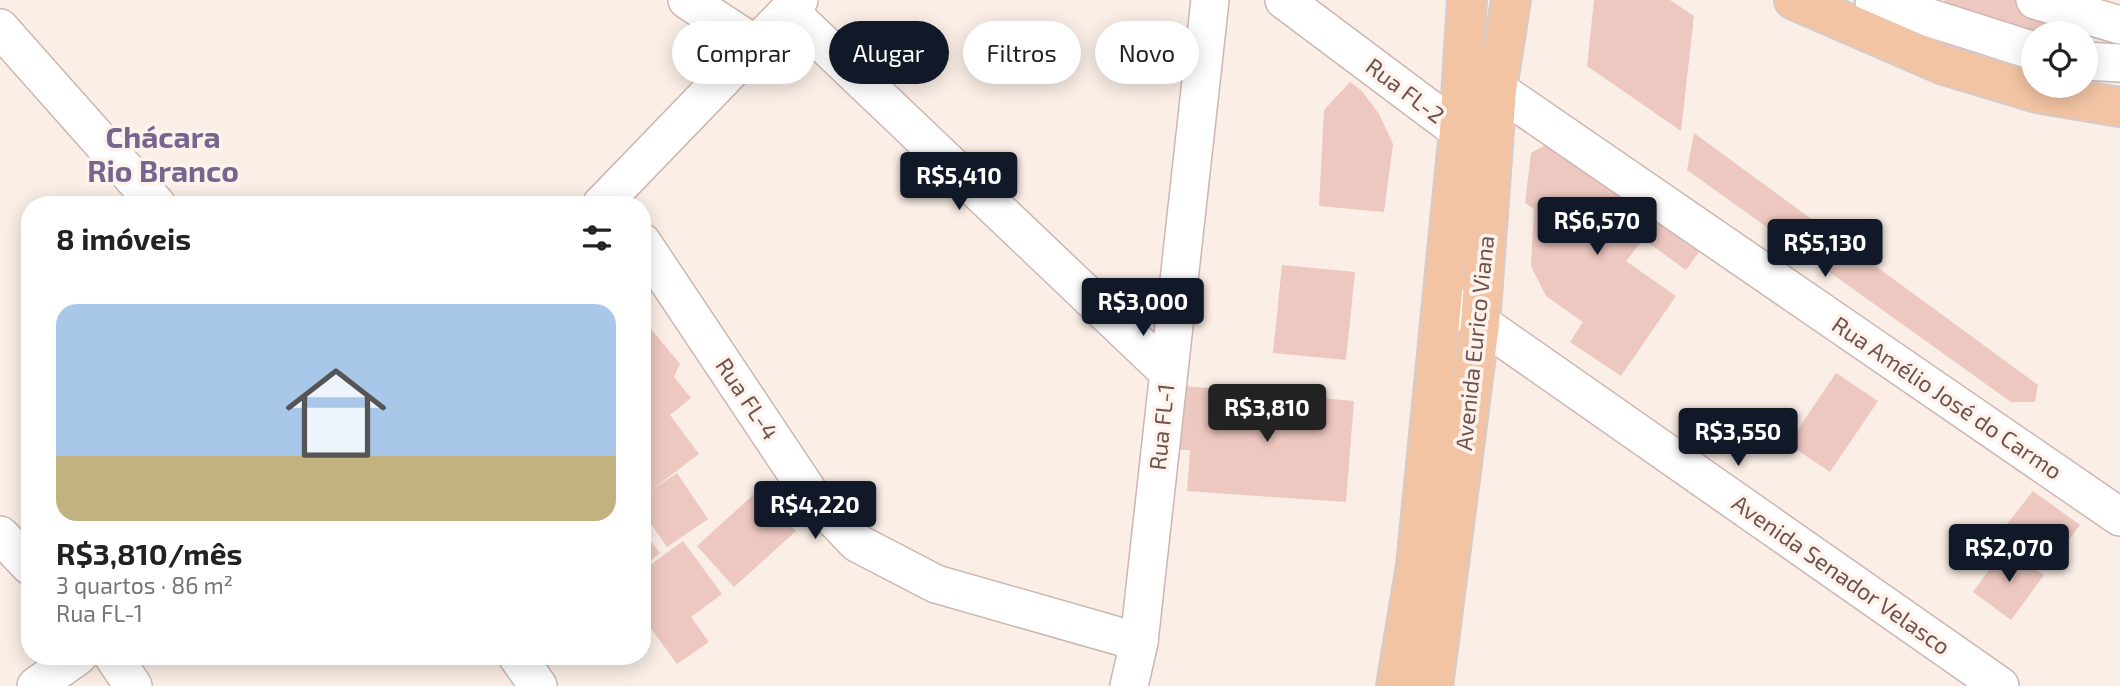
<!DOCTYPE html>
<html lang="pt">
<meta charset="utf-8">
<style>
body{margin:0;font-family:"Exo 2",sans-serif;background:#f2f2f2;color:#222;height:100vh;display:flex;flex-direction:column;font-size:26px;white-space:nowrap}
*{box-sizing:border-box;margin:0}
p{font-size:23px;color:#767676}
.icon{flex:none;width:38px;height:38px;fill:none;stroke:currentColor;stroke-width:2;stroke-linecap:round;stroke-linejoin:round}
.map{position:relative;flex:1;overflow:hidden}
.panel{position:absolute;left:21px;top:196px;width:630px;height:469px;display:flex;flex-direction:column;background:#fff;border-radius:28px;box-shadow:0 4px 18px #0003}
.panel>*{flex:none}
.top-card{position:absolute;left:672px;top:21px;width:665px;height:63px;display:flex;gap:14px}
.controls{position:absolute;left:2021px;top:21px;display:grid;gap:14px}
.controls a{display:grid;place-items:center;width:77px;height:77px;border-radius:50%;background:#fff;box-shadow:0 4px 18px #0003;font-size:35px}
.price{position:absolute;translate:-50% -60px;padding:0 16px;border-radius:7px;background:#111827;color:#fff;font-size:23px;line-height:46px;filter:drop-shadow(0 2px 4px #0008)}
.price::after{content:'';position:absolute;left:50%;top:42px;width:21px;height:16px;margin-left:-10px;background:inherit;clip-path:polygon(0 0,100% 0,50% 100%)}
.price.selected{background:#222;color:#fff}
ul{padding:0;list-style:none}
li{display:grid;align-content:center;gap:14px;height:371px;padding:0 35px}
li+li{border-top:2px solid #e0e0e0}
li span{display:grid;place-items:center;height:217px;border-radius:21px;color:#555}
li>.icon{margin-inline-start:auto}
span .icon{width:126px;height:126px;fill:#fffc;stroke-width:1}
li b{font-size:30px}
h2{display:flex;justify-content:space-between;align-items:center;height:84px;padding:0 35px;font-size:30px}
.pill{padding:0 24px;border-radius:32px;background:#fff;box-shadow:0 4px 18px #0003;font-size:24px;line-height:63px}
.pill.selected{background:#111827;color:#fff}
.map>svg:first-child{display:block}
.building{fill:#edc8c0}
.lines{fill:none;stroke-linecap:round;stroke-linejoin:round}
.minor-casing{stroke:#cdb6b0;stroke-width:40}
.major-casing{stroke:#d4cbca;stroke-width:42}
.minor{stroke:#fff;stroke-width:37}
.major{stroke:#f3c4a4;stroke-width:38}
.labels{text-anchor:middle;stroke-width:7;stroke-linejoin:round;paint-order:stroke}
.street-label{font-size:23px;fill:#71524d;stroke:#fdf3ec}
.district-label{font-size:30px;font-weight:bold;fill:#77658d;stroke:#fdf3ec}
</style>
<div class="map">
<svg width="2120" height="686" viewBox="0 0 2120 686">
<rect width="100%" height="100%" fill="#faeee6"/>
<!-- building -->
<g class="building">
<polygon points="1594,0 1670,0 1694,16 1681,131 1587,66"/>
<polygon points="1945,0 2032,0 2050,6 2041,33 2034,33 1942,8"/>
<polygon points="1350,82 1362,91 1379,114 1393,144 1384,212 1319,206 1324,110"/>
<polygon points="1694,133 2038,385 2035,402 2011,402 1687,170"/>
<polygon points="1549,143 1699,252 1686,270 1643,239 1626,261 1676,296 1621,376 1570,342 1583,322 1546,296 1531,266 1534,209 1525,203 1531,153"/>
<polygon points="1282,265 1355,272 1346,360 1273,353"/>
<polygon points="642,318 680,364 674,377 691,398 670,415 699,454 650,491 677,473 708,519 667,547 642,511 642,437 645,435 642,432"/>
<polygon points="1836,373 1878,401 1830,472 1788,444"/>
<polygon points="1185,386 1354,401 1346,502 1187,491 1190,450 1180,450"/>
<polygon points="764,485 786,509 782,516 796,531 734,587 697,546"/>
<polygon points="2033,491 2080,525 2054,559 2007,524"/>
<polygon points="642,530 660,553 642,567"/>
<polygon points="683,541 722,594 691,617 709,642 677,664 642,616 642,571"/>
<polygon points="2006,547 2044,575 2011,620 1973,592"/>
</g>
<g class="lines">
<defs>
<g id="minor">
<polyline points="687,0 756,45"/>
<polyline points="1284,0 1459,131"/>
<polyline points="1874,0 2034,51"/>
<polyline points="2035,0 2120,25"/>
<polyline points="789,11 1168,372"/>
<polyline points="0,28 157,205"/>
<polyline points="2086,61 2120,63"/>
<polyline points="1497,89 2120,517"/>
<polyline points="601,205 799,0"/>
<polyline points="642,242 810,494 857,543 936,584 1139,642"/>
<polyline points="1458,307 2000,686"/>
<polyline points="0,535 30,566"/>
<polyline points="113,656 133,686"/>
<polyline points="517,656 538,686"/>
<polyline points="36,686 78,656"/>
<polyline points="1129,686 1139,642 1210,0"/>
</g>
<g id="major">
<polyline points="1794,0 1944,65 2037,93 2120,107"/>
<polyline points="1396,686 1416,566 1459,131 1467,0"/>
<polyline points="1433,686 1480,324 1497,89 1511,0"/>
</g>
</defs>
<!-- minor casing -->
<use href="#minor" class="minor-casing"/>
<!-- major casing -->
<use href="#major" class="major-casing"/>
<!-- minor -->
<use href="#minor" class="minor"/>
<!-- major -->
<use href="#major" class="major"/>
</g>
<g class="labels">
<!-- street labels -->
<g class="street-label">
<text transform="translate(1405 91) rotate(37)" y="8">Rua FL-2</text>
<text transform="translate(1475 343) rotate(-84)" y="8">Avenida Eurico Viana</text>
<text transform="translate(1947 398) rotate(34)" y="8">Rua Amélio José do Carmo</text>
<text transform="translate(747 399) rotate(56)" y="8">Rua FL-4</text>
<text transform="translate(1162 427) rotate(-84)" y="8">Rua FL-1</text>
<text transform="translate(1841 575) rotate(35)" y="8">Avenida Senador Velasco</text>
</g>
<!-- district labels -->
<g class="district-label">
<text x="163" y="148">Chácara<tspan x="163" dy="34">Rio Branco</tspan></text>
</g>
</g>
</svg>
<div class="controls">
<a><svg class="icon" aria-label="locate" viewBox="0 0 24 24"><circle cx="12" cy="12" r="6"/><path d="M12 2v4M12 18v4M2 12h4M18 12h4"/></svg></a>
</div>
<b class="price" style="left:959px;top:212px">R$5,410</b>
<b class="price" style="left:1597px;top:257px">R$6,570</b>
<b class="price" style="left:1825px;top:279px">R$5,130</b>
<b class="price" style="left:1143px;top:338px">R$3,000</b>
<b class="price selected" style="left:1267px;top:444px">R$3,810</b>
<b class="price" style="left:1738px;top:468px">R$3,550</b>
<b class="price" style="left:815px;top:541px">R$4,220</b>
<b class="price" style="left:2009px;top:584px">R$2,070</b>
<div class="top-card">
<a class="pill">Comprar</a>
<a class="pill selected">Alugar</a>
<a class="pill">Filtros</a>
<a class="pill">Novo</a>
</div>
<section class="panel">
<h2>8 imóveis<svg class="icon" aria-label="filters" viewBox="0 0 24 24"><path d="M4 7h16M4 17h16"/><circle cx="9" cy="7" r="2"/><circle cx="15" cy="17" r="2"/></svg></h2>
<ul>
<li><span style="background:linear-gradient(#a9c7e8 70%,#c2b280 0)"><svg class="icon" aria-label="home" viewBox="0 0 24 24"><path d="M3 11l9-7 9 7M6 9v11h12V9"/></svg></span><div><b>R$3,810/mês</b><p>3 quartos · 86 m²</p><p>Rua FL-1</p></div></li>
</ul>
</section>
</div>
